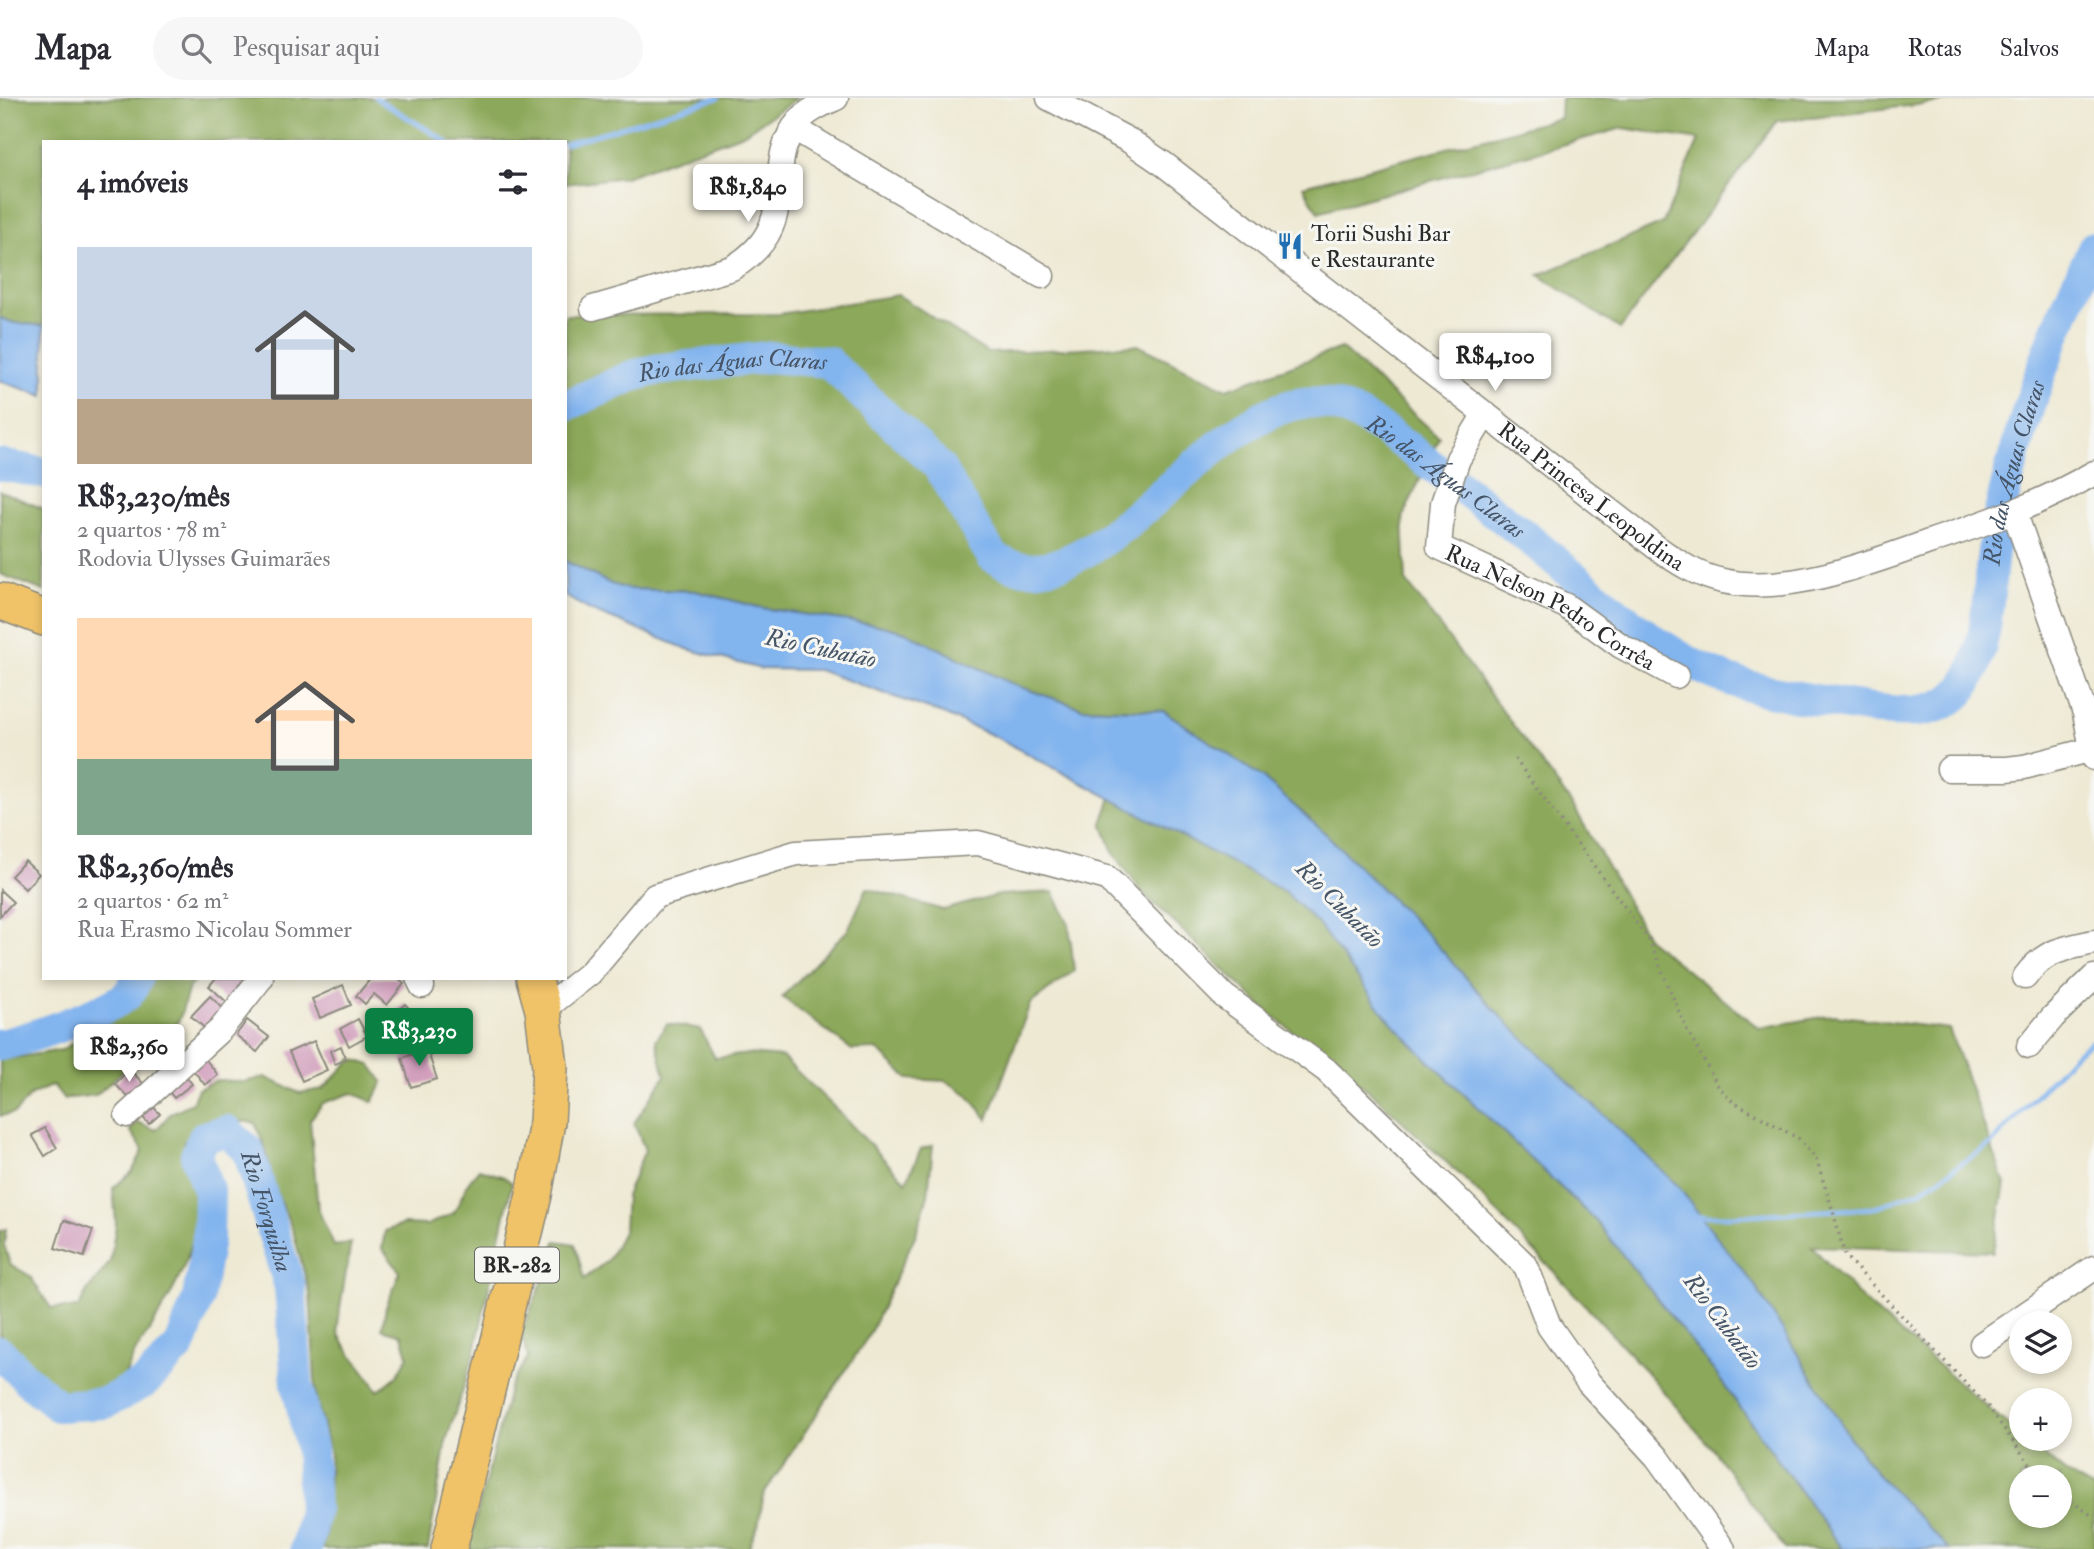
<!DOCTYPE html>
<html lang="pt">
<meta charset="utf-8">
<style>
body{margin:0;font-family:"IM FELL Double Pica",serif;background:#f7f7f7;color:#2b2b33;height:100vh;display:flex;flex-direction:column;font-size:26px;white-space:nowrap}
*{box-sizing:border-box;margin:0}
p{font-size:23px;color:#7c7c81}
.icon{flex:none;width:38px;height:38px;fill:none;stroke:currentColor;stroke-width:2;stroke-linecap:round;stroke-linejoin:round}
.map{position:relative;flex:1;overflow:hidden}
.panel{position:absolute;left:42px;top:42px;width:525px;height:840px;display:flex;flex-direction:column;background:#fff;border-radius:0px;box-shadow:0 4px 10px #0003}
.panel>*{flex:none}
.fabs{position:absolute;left:2009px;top:1213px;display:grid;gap:14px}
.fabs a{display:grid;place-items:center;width:63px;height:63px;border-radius:50%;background:#fff;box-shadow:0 4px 10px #0003;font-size:35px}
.price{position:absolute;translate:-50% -60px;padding:0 16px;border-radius:7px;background:#fff;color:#222;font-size:23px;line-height:46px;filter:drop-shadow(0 2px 4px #0008)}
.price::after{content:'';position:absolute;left:50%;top:42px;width:21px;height:16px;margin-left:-10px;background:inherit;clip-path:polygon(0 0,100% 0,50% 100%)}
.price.on{background:#0b8043;color:#fff}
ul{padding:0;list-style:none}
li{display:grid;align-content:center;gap:14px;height:371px;padding:0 35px}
li span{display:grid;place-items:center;height:217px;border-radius:0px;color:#555}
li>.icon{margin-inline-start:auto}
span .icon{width:126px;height:126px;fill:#fffc;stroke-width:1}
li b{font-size:30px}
h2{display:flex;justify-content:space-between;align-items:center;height:84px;padding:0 35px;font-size:30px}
header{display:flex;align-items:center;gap:42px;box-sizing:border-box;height:98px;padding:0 35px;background:#fff;border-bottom:2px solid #e1e1e2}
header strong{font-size:33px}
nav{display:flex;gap:38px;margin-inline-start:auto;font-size:24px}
.search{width:490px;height:63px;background:#f7f7f7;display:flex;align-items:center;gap:18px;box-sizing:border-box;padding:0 24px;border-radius:38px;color:#7c7c81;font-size:26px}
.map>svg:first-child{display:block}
.forest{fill:#8ca85a;stroke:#5c6a42;stroke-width:2;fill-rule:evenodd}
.water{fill:#82b4ee;stroke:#56708c;stroke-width:2}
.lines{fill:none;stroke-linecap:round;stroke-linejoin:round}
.stream{stroke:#82b4ee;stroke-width:5}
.river{stroke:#82b4ee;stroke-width:32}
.building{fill:#d29fbd}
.minor-casing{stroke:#8c8a7f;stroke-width:27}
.highway-casing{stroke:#8c8a7f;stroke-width:38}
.path{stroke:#8c8a7f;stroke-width:3.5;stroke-dasharray:2 5;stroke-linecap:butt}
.minor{stroke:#fff;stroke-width:24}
.highway{stroke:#f0c369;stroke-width:35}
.labels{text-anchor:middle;stroke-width:6;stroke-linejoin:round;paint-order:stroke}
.shield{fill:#f6f6f2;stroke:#686867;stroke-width:2}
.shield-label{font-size:21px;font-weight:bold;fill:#2b2b2b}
.poi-label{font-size:23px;fill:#2b2b2b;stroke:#f6f6f2;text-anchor:start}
.street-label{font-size:23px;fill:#2b2b2b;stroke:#f6f6f2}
.water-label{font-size:24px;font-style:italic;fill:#455466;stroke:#f6f6f2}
</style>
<header>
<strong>Mapa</strong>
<div class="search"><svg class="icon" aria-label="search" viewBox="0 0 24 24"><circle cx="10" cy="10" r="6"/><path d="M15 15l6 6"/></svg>Pesquisar aqui</div>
<nav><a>Mapa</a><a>Rotas</a><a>Salvos</a></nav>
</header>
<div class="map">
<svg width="2094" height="1451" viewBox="0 0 2094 1451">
<rect width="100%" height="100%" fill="#f6f6f2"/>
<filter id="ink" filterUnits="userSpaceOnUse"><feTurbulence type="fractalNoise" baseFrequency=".0143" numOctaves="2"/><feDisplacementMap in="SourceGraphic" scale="14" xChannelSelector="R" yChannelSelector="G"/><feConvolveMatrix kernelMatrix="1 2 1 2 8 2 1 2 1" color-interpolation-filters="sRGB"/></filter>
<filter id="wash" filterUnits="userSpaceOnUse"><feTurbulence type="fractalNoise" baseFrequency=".00686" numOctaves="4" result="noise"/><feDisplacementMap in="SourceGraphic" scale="28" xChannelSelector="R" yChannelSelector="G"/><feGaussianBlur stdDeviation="1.57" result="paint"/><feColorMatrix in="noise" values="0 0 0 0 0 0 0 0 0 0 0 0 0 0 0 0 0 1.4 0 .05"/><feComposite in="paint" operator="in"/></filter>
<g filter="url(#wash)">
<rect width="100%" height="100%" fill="#eee9d3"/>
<!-- forest -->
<g class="forest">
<polygon points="0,0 798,0 743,36 625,79 565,86 565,44 44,44 44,228 14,225 0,220"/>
<polygon points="1561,0 1978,0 1777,23 1620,231 1539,177 1663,125 1699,42 1623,30 1318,114 1303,88 1560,20"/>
<path d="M898,197L988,255L1138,247L1227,291L1341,250L1439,339L1403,419L1406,483L1574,709L1649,842L1759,930L1833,917L1949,931L2005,1086L1993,1154L1811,1148L1866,1205L2021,1338V1340L2025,1341L2063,1373L2094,1391V1451H1949L1942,1446L1879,1378L1852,1343L1755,1188L1501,919L1428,837L1325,735L1263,680L1164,613L1082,610L1014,587L905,534L882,528L762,510L695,493L628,491L611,486L565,463V217L779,216ZM2021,1379H2060V1418H2021Z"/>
<polygon points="0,393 44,411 44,493 0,476"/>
<polygon points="1111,700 1284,793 1318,826 1386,918 1418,952 1596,1123 1714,1273 1842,1451 1785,1451 1713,1352 1652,1280 1558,1178 1472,1088 1373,996 1270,916 1142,794 1113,754 1102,725"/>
<polygon points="867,790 943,812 999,797 1053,794 1069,826 1074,873 1030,906 988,1021 967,996 946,983 908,981 877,951 852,952 782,899 848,832"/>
<polygon points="154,880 198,880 189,889 180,920 158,957 123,973 96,997 64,1001 53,987 31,997 15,1015 0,1018 0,962 62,952 102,926 122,917 142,898"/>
<polygon points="667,926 700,931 715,960 748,956 782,959 835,1010 906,1084 921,1051 933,1047 928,1097 916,1136 869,1237 764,1396 758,1428 748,1451 468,1451 510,1288 528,1259 521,1235 550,1165 556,1143 575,1146 584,1181 608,1162 624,1132 626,1098 645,1052 634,1025 665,978 656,942"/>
<path d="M352,961L371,967L383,984L373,1004L352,995L323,1005L310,1022L318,1111L334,1148L351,1145C349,1159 336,1225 338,1233C343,1250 368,1275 378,1293L397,1278L408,1258L402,1237L382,1231L386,1209L400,1174L382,1150L385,1133L404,1126L427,1127L454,1115L469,1083L479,1071L504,1079L512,1085L474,1257L446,1343L428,1451H322L326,1431L330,1356L316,1300L310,1196L293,1133L272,1083L266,1052L255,1025C221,1019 212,1024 184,1043C189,1064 195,1085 197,1106C199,1154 165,1210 139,1248C131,1259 128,1275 120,1286C101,1311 52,1297 33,1280C21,1269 11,1256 0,1245V1133L6,1131L4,1147L10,1166L30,1178L51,1210H78L88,1192L110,1164L116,1127L113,1090L132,1074L143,1052L130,1032L137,1024L156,1032L171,1015L192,1005L198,991L218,982L244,984L265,979L299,995L323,991Z"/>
</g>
<!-- water -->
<g class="water">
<polygon points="0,220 14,225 44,228 44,298 0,283"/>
<polygon points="565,463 611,486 628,491 695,493 762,510 882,528 905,534 1014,587 1082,610 1164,613 1263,680 1325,735 1428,837 1501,919 1676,1086 1755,1188 1852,1343 1879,1378 1949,1451 1842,1451 1714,1273 1596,1123 1418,952 1386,918 1318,826 1284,793 996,639 943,616 818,572 761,571 687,551 590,512 565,498"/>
</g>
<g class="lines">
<!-- stream -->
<g class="stream">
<polyline points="376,0 447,44"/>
<polyline points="565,46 718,0"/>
<polyline points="1696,1118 1732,1118 1874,1110 1922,1092 1991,1046 2075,956 2094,942"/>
</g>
<!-- river -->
<g class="river">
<path id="s1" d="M565,308L632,278L655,272L769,259L828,264L939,369L992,458C1093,526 1214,292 1321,305C1359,310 1401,344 1431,367C1467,394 1504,420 1539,449C1586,488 1631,530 1684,561C1739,594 1805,600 1867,610C1902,616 1948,619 1968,583C1992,539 1987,476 1997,427C2018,332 2051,236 2094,149"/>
<polyline points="0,367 44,375"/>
<path d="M0,947C24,942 114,912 129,895C132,891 134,885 137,880"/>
<path id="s2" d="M0,1254L28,1283L58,1308L105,1305L145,1284L180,1248L198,1200L208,1141L209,1095L196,1057L204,1039L227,1033L248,1052L290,1189L297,1286L311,1351L314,1412L306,1451"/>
</g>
</g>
<g id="blocks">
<!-- building -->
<g class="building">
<polygon points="25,763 39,776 25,791 11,778"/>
<polygon points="0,792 13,804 0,818"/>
<polygon points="216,880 243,880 250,886 230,907 209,888"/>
<polygon points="371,880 397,880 404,886 387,907 374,896 365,906 356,898"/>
<polygon points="343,887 351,907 320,920 312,901"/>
<polygon points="210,898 227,914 209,934 191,918"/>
<polygon points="405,906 421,924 408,936 392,918"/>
<polygon points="358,921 367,938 349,948 340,931"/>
<polygon points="247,922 269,939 257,954 236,937"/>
<polygon points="314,943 327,972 302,983 289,954"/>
<polygon points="341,948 346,962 335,966 330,953"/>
<polygon points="427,951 437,981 411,989 402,960"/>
<polygon points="203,958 218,977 205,987 190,968"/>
<polygon points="129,971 143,985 129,1000 115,986"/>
<polygon points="184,975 192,986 174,1000 165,989"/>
<polygon points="149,1004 160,1016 149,1026 138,1014"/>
<polygon points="45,1030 57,1050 45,1058 32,1037"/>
<polygon points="64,1122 93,1132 84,1159 55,1150"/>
</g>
</g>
</g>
<g filter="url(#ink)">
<use href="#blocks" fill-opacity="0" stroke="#8c8a7f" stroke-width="2"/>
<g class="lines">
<defs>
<g id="minor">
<path id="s3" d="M1049,0L1130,43L1165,67L1656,449C1677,464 1698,478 1723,483C1787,497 1866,466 1926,445C1983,426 2041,406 2094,375"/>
<polyline points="794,30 1042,178"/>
<path d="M593,210L732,170C806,126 759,69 799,23C808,12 823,6 836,0"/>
<path id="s4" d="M1485,316L1458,361L1443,405L1439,449L1566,508L1621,548L1676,578"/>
<polyline points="2014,413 2085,615 2094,660"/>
<polyline points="1949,671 2007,671 2024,669 2093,651"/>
<path d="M2025,879C2045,852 2062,851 2094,844"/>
<polyline points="418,880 422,888"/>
<polyline points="543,912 590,875 655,798 796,755 978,745 1107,780 1224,898 1326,972 1526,1168 1549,1228 1589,1285 1657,1359 1723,1451"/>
<polyline points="2029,948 2053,919 2094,879"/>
<polyline points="127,1017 221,931 261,880"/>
<polyline points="1982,1246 2094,1170"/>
</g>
<g id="highway">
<polyline points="0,503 44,520"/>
<polyline points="449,1451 534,1097 547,1024 550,969 543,912 534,880"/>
</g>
</defs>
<!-- minor casing -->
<use href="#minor" class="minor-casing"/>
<!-- highway casing -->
<use href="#highway" class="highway-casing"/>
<!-- path -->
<g class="path">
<polyline points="1515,661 1649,842 1686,930 1718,988 1731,1002 1799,1041 1816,1061 1833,1113 1845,1158 1990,1311 2039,1379"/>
<polyline points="2060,1395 2094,1419"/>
</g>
<!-- minor -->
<use href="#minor" class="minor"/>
<!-- highway -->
<use href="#highway" class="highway"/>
</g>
</g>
<!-- icons -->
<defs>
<symbol id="restaurant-bare" viewBox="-9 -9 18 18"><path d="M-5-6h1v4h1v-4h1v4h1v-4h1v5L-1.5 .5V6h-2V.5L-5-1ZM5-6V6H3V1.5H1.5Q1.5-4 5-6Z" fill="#1f6fb2" stroke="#f6f6f2" stroke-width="2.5" paint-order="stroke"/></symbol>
</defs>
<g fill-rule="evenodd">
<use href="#restaurant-bare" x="1271" y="129" width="38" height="38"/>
</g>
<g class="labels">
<!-- shield labels -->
<rect class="shield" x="475" y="1149.5" width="84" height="35" rx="5"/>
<g class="shield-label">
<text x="517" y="1174">BR-282</text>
</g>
<!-- poi labels -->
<g class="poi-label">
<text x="1311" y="143">Torii Sushi Bar<tspan x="1311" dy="26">e Restaurante</tspan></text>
</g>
<!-- street labels -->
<g class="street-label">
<text dy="8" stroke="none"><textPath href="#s3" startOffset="674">Rua Princesa Leopoldina</textPath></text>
<text dy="8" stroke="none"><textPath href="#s4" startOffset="270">Rua Nelson Pedro Corrêa</textPath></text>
</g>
<!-- water labels -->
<g class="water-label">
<text dy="8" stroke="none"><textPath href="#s1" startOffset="175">Rio das Águas Claras</textPath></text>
<text dy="8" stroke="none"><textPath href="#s1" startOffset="1874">Rio das Águas Claras</textPath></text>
<text dy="8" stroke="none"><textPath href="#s1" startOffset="1057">Rio das Águas Claras</textPath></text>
<text transform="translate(821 550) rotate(12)" y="8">Rio Cubatão</text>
<text transform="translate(1340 806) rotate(45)" y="8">Rio Cubatão</text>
<text dy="8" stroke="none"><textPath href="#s2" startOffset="555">Rio Forquilha</textPath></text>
<text transform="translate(1723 1223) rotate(53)" y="8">Rio Cubatão</text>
</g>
</g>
</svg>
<div class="fabs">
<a><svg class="icon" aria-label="layers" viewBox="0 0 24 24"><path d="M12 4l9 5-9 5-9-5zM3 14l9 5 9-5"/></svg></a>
<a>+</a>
<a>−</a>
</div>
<b class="price" style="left:748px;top:126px">R$1,840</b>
<b class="price" style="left:1495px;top:295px">R$4,100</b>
<b class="price on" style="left:419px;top:970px">R$3,230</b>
<b class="price" style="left:129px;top:986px">R$2,360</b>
<section class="panel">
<h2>4 imóveis<svg class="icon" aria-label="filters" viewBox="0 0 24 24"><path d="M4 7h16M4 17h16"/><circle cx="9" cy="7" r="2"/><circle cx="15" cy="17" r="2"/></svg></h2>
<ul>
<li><span style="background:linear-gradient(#c9d6e8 70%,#b9a48a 0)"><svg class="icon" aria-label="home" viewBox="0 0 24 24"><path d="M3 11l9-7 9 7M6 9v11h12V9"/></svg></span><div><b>R$3,230/mês</b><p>2 quartos · 78 m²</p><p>Rodovia Ulysses Guimarães</p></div></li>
<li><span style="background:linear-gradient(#ffd9b3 65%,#7fa58c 0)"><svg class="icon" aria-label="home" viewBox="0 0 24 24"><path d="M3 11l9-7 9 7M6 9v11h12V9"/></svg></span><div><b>R$2,360/mês</b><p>2 quartos · 62 m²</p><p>Rua Erasmo Nicolau Sommer</p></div></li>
</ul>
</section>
</div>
